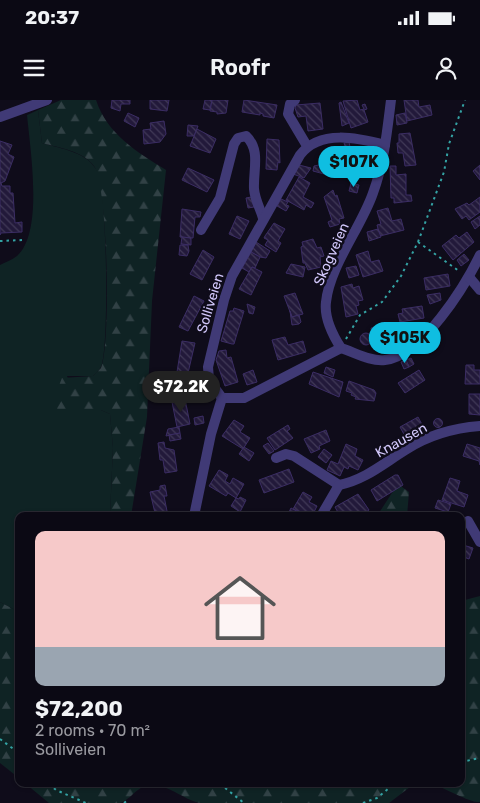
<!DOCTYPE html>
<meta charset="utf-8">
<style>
body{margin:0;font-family:Rubik,sans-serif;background:#14121d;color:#f1f3f6;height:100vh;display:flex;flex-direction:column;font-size:19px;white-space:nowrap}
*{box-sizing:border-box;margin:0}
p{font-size:16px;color:#9a9aa0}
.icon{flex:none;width:28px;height:28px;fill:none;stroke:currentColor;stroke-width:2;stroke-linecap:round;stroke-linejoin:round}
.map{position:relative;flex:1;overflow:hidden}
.details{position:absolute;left:15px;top:412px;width:450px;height:275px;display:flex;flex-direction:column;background:#0b0914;border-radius:10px;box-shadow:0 1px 4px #0004,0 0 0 1px #2b2a34}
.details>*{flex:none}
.price{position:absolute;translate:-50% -42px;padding:0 11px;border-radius:18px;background:#0fbee1;color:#111;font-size:16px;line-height:32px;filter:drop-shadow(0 1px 2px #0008)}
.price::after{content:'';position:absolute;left:50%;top:30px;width:15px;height:11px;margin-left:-8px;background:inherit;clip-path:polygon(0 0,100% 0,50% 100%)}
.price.current{background:#222;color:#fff}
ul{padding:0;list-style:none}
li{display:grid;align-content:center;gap:10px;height:265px;padding:0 20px}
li+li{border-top:1px solid #2b2a34}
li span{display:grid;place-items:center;height:155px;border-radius:10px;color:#555}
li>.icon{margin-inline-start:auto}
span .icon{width:90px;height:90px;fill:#fffc;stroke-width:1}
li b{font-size:21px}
.status{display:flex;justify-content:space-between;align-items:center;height:35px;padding:0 25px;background:#0b0914;direction:ltr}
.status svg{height:14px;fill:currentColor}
header{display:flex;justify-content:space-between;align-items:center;height:65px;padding:0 20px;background:#0b0914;font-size:22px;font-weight:600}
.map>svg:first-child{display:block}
.grass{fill:#0f2324}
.forest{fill:url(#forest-firs)}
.building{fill:url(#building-back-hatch);stroke:#3b2d64}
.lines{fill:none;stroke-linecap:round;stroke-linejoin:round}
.path{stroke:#34a3a4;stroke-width:2;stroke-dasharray:2.5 4;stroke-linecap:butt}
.minor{stroke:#403a76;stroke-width:10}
.labels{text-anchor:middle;stroke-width:5;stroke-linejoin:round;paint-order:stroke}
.street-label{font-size:14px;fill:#d2c8fb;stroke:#0f0c1a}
</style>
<div class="status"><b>20:37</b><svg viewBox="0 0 49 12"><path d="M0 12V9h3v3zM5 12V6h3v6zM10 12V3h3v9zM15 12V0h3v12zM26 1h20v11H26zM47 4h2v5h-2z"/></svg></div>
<header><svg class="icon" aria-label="menu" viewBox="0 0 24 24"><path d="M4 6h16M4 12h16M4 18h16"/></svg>Roofr<svg class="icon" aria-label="person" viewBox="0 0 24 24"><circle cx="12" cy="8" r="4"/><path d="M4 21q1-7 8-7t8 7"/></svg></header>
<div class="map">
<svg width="480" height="703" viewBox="0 0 480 703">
<defs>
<pattern id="forest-firs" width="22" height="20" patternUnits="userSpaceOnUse" patternTransform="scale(1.25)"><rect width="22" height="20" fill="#0f2324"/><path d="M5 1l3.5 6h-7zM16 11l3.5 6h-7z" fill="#314145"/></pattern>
<pattern id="building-back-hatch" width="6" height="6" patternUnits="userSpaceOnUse" patternTransform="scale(1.25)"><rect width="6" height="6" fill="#22193a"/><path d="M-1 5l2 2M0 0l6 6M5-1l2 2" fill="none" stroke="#413957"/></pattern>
</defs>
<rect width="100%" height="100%" fill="#0f0c1a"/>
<!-- grass -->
<path class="grass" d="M38,10L42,43C62,49 89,52 98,73C107,93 109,241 102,264C101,269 97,272 93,276H67L81,310H101L110,314L113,348L110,416H19V512L0,502V165C5,162 12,160 17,156C44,132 30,48 27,15Z"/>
<!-- forest -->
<g class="forest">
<path d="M61,0H96C107,34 137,52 166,70L152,201L147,317L131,416H110L113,348L110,314L101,310L61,311L56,308V293L62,278L93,276L101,268C111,245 108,85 94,66C83,51 60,48 42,43L38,10Z"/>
<polygon points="401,379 402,387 409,392 407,416 377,416"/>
<path d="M480,496V702C470,703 445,688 433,684H461V501Z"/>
<polygon points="0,502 19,512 19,678 0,663"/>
<path d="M26,684H414L389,703C327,703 264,703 202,703C186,702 171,685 152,685C138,684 132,699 120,703H49Z"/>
</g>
<!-- building -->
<g class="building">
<polygon points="112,0 130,0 130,4 121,4 120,11 111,8"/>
<polygon points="150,0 169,0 167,11 150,9"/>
<polygon points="205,0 212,0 210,10 203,9"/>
<polygon points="212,0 228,0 226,13 217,14 217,12 210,11"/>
<polygon points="244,0 277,5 274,18 263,16 263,14 260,13 260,15 242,12"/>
<polygon points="357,0 360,10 364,9 362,5 365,4 367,9 364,10 368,22 351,28 343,1"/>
<polygon points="404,0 418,0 419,7 430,5 432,15 407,21"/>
<polygon points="341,2 349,23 342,26 339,3"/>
<polygon points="320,3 323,29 308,31 306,16 298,17 295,8 296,5"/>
<polygon points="128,13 139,18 135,27 124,21"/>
<polygon points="405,13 407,23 397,25 396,15"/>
<polygon points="164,21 166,34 160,42 144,44 143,30 151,29 150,23"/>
<polygon points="188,25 198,26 194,36 187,36"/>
<polygon points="197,29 216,39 210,53 190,46"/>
<polygon points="410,33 416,65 405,66 403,53 398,53 397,43 399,43 399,34"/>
<polygon points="267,39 279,40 280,63 278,62 277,70 266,69"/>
<polygon points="0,41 12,45 8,54 14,57 5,81 1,83 2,86 10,86 10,93 13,93 15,123 22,122 22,132 1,133 0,135"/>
<polygon points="349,42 350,47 346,48 352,70 339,73 333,49 345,46 344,43"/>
<polygon points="333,62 336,73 329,75 329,73 324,74 313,71 314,66"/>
<polygon points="299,65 311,68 304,78 293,74"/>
<polygon points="480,65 480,80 473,71"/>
<polygon points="390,66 396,66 396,75 406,74 406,95 411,95 412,101 394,103 394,98 391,98"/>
<polygon points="188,68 214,80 207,92 182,80"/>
<polygon points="299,77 310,83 303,97 314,103 311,108 306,105 304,110 286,100"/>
<polygon points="351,83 359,85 357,93 349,91"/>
<polygon points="333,90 335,96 337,95 344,118 339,119 340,124 330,127 328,122 332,120 324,97"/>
<polygon points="251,97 254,107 248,108 246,98"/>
<polygon points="480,97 480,112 469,120 466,116 462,119 455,109 467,103 469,105"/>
<polygon points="281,99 288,102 286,105 289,106 286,111 277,106"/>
<polygon points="388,108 392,121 401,119 404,130 380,136 377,125 381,124 377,111"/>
<polygon points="182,109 201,112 200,117 195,117 193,138 180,137"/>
<polygon points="237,116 249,121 240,139 229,134"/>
<polygon points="480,116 480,125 475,129 471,122"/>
<polygon points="274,123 285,129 278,141 281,143 276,152 265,145 268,140 264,138 265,136"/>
<polygon points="378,129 381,137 369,141 367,132"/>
<polygon points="467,132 474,142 453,160 442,146 456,135 459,138"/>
<polygon points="182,137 191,138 191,145 181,144"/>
<polygon points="313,139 317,148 321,147 324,156 320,157 321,167 308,170 305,163 303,163 301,147 303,146 302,142"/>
<polygon points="256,142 270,151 266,158 260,157 251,152"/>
<polygon points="180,145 188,145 189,151 187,156 179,155"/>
<polygon points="203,150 214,157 202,180 190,174"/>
<polygon points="368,151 371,162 379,160 383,171 363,177 356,155"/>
<polygon points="251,152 260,157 255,168 252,167 249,172 242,168"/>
<polygon points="464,154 469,160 461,166 457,160"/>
<polygon points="291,164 305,167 303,177 286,173"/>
<polygon points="356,166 359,175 349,178 346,168"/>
<polygon points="252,167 262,172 251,195 239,189"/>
<polygon points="448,174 450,186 426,190 424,178"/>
<polygon points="352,184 353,188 359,186 363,200 358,201 359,205 356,206 358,214 346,217 341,187"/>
<polygon points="295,193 303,214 292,217 284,196"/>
<polygon points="440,193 441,200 430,204 427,195"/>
<polygon points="194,196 204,201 188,231 179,227"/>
<polygon points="247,204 255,207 253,214 249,213"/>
<polygon points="422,206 424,218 400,222 398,214 403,213 402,209"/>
<polygon points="234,208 244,211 236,237 234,244 232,244 221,241 230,211 233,211"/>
<polygon points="290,211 292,217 299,215 301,222 299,224 292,225"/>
<polygon points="383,226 384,234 395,233 397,244 374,248 371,228"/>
<circle cx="366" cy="239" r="6"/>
<polygon points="285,237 288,245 303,241 306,252 278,260 272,240"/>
<polygon points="182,241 195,243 188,273 196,275 194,282 180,281 181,273 177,272"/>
<polygon points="226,250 227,258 231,257 238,282 225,286 216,260 219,251"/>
<polygon points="411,258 414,264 409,267 406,260"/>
<polygon points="406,260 409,267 404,269 401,262"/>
<polygon points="466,265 474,265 474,270 480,270 480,284 465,284"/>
<polygon points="326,267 335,270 333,277 324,273"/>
<polygon points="253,270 257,282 247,285 243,274"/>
<polygon points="419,270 425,280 405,293 398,283"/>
<polygon points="313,272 343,282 339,297 309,284"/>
<polygon points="349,281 374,290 376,293 374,301 355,299 356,297 351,295 352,293 346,291"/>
<polygon points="469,294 480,294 480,315 469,314"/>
<polygon points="185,299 190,324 177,327 172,302"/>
<polygon points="203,316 204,323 195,325 194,318"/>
<polygon points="418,317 424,328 406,338 400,327"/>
<circle cx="438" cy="323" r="4.5"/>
<polygon points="234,320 244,326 240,332 250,338 243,349 222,336"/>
<polygon points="288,325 290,329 287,331 293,338 275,350 267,338"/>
<polygon points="179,327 180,333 166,336 168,329"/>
<polygon points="326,330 330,341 319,346 320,349 311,353 304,339"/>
<polygon points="180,333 181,339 170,341 169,335"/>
<polygon points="164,342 165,348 174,350 177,371 165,373 163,360 160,360 158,343"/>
<polygon points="268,343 274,351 269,354 263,346"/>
<polygon points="346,344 357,349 355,356 363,360 358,370 349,366 348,369 344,367 340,376 327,370 331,361 338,364"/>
<polygon points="467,344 480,348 480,365 479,361 463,356"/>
<polygon points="244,347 254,353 249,361 239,354"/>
<polygon points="324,349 332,355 326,363 318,357"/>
<polygon points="289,369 294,382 264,393 259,380"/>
<polygon points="219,370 228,375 225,381 230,384 233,378 244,384 236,398 228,393 226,396 209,386"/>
<polygon points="395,375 398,375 403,385 377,401 371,390"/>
<polygon points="450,378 460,381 457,391 468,395 464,407 442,400"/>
<polygon points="165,385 167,396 164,396 168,416 153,416 155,413 150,392 160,390 160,386"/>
<polygon points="303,392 312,397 309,402 317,406 312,416 293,409"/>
<polygon points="358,394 369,410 361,416 340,416 335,407"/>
<polygon points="240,397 246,400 240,412 231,406 236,398 239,399"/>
<polygon points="438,400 451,404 448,412 435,408"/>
<polygon points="291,408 300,413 298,416 287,416"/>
<polygon points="461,435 465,437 461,448"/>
<polygon points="463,445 473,448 469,459 461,456"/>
</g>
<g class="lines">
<!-- path -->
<g class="path">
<polyline points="0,141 23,140"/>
<polyline points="418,142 459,171"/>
<polyline points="346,239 360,215 382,202 401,176 418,142 444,72 449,44 465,0"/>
<polyline points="0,639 19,653"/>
<polyline points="461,662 480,658"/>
<polyline points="49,684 56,690 86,703"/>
<polyline points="220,684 244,703"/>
<polyline points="124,703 129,699"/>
<polyline points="363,703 377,698 394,684"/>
</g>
<!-- minor -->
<g class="minor">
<polyline points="295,0 290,4 288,14 307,46"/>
<path d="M391,0C387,32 384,63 373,93C361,128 330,165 326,202C324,218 332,234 341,248C354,252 371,262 385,260C422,256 465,186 480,155"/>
<polyline points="0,17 47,0"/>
<path d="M201,130L220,98L234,44L238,38L246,36C261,50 253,70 254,89C255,100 260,108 263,118"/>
<polyline points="469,177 480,190"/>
<path d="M341,248L244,298H222L209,280L208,267L224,200L232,176L300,55C320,29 358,38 385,45"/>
<path d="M276,358L286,354L294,356L339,385C365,380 384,363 407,349C429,335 454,328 480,326"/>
<polyline points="194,416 211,334 222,298"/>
<polyline points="321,416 339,385"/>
<polyline points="468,421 480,442"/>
</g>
</g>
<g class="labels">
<!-- street labels -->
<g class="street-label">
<text transform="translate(331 154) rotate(-66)" y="5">Skogveien</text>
<text transform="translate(210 203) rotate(-73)" y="5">Solliveien</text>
<text transform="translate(401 340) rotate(-29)" y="5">Knausen</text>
</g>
</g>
</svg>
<b class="price" style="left:354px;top:88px">$107K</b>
<b class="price" style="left:405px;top:264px">$105K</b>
<b class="price current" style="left:181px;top:313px">$72.2K</b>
<section class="details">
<ul>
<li><span style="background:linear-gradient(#f6c9c9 75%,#9aa5b1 0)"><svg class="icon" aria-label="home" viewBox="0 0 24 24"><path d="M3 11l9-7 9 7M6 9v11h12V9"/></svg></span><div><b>$72,200</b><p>2 rooms · 70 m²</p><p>Solliveien</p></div></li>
</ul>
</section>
</div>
